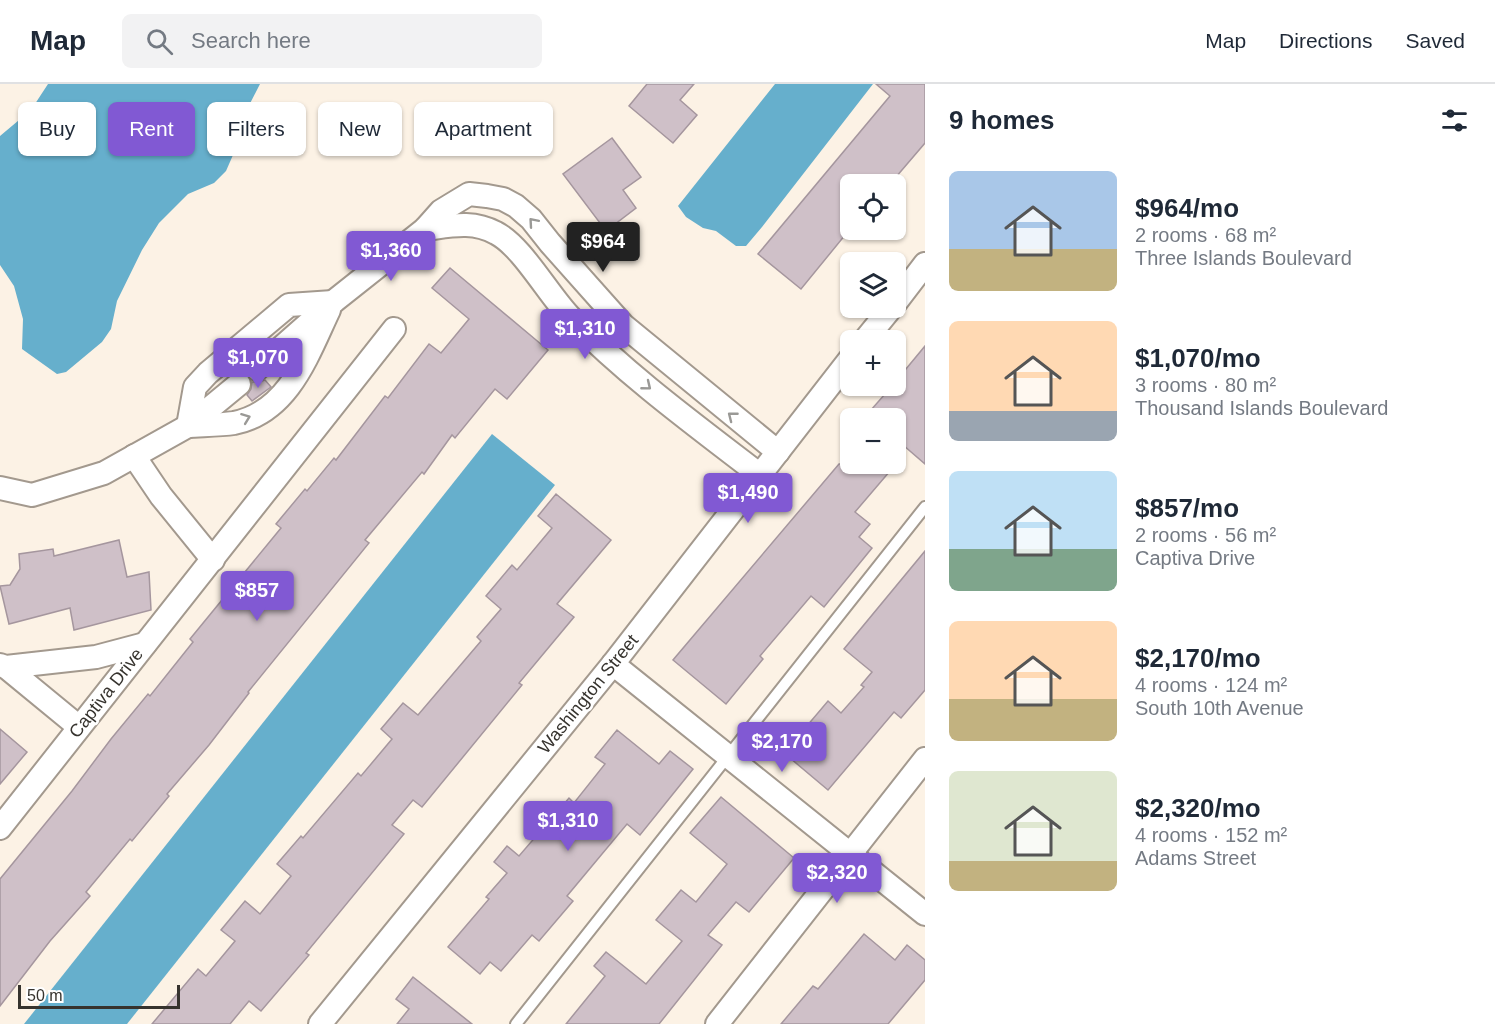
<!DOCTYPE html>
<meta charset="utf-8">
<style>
body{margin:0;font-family:Helvetica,sans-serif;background:#f2f2f3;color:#1f2937;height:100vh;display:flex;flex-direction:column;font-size:22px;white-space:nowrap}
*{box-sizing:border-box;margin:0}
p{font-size:20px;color:#747a83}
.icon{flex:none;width:33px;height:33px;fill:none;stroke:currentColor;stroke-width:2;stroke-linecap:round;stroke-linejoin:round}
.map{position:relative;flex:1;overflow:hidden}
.panel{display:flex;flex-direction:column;background:#fff;width:570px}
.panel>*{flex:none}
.top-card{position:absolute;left:18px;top:18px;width:570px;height:54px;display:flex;gap:12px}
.buttons{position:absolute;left:840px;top:90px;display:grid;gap:12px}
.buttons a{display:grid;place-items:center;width:66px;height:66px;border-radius:9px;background:#fff;box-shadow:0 2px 4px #0004;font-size:30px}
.scale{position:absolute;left:18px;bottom:15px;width:162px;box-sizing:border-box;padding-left:6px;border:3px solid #36332e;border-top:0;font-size:16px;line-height:21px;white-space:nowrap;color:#36332e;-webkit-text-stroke:4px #fff;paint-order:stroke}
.price{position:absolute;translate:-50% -51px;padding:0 14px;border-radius:6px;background:#8159d3;color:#fff;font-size:20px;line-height:39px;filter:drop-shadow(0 2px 3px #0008)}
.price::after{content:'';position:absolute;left:50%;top:36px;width:18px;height:14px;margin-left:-9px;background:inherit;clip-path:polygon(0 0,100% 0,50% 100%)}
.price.active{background:#222;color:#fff}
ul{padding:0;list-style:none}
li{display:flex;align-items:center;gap:18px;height:150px;padding:0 24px}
li span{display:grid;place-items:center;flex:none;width:168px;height:120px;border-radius:9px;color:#555}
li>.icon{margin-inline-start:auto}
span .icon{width:72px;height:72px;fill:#fffc;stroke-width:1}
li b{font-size:26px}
h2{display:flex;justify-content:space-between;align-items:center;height:72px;padding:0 24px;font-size:26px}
.pill{padding:0 21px;border-radius:9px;background:#fff;box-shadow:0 2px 4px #0004;font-size:21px;line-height:54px}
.pill.active{background:#8159d3;color:#fff}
header{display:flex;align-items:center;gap:36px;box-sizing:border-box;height:84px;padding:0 30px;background:#fff;border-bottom:2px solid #e0e1e3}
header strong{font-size:28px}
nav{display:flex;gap:33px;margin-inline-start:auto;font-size:21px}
.search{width:420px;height:54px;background:#f2f2f3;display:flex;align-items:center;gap:15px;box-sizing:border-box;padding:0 21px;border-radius:9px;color:#747a83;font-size:22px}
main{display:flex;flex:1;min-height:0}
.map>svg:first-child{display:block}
.water{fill:#66afcc}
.building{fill:#cfc0c8;stroke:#a5969e;stroke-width:1.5}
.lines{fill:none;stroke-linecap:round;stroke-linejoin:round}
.service-casing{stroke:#a3998e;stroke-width:14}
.minor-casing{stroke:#a3998e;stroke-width:26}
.service{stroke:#fff;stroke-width:10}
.minor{stroke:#fff;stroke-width:22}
.oneway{stroke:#9a9996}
.labels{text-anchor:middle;stroke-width:5;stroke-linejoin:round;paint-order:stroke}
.street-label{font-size:18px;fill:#36332e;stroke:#fff}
</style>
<header>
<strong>Map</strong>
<div class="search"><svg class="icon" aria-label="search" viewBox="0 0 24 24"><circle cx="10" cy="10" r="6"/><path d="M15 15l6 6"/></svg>Search here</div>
<nav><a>Map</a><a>Directions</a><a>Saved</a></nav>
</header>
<main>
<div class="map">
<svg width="925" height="940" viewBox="0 0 925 940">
<rect width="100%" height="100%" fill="#fcf2e5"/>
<!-- water -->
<g class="water">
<polygon points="48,0 260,0 240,39 233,71 226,87 214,99 188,110 159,139 142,166 117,217 111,245 102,258 66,288 57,290 22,265 23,235 14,202 0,181 0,52 31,26"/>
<polygon points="775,0 873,0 762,143 746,162 736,162 716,147 703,144 686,133 678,122"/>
<polygon points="492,350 555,401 127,940 24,940"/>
</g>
<!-- building -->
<g class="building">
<polygon points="647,0 694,0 680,16 697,31 673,59 629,22"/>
<polygon points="876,0 925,0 925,59 890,100 850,100 850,145 801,205 758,170 890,12"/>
<polygon points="612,54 641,93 623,106 636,124 606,147 563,90"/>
<polygon points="450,184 548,266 507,315 495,305 455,354 452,351 424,390 422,388 365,456 369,459 248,608 249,609 209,661 167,710 169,712 132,757 130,755 86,808 90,812 50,857 0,922 0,795 72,707 111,655 148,610 150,612 193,558 190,555 281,444 276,440 305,405 307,407 334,374 336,376 385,312 388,314 429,260 441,269 469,235 432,204"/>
<polygon points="925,262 925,380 896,355 896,334 864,334 892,302 896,302 896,297"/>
<polygon points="265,296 271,303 252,317 247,311 251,305 252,298 259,298"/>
<polygon points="839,380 896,380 855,428 870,440 859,453 872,464 824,523 811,512 760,572 763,575 726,620 673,576"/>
<polygon points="556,410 611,456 557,520 574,533 519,599 522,601 422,723 413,716 392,741 404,750 306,869 309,871 261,927 249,917 230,940 152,940 198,885 206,892 235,857 221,846 245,817 260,830 291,792 277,780 301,752 303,754 358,689 361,692 392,655 381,645 403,619 418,631 481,557 477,553 501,525 486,512 512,481 517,486 552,444 538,432"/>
<polygon points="119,456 127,493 149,488 151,526 74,546 70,524 9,540 0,502 10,501 20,485 19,470 53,465 54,472"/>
<polygon points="925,467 925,606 901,634 894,628 828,706 784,669 828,617 841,629 864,603 861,601 872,588 844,565"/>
<polygon points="0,645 27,668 0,700"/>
<polygon points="617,646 659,680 670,667 693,685 640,751 627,740 567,812 573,817 539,857 532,851 501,887 490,878 480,890 448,863 489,815 486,813 507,789 494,778 507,762 519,772 569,714 574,719 605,680 595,673"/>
<polygon points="721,713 794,774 749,828 736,818 708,851 722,861 659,940 566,940 605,892 594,882 606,868 646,900 682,857 656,836 681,806 696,818 727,780 690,749"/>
<polygon points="864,850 895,876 907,861 925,876 925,896 888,940 781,940 813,902 818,905"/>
<polygon points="413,893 472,940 397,940 409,925 396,915"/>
</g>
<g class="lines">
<defs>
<polyline id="service" points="516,940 925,423"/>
<g id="minor">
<path d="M425,145C450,142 472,136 496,149C522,162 549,212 571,234C628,292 695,341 760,391"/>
<polyline points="896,218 925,180"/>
<polyline points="865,256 891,224"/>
<polyline points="257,285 333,218 425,145 441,127 469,110 487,112 503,115 516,122 531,135 550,159 623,241 778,368"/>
<path d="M188,342C203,341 220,341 234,339C289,328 308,270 329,226"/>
<polyline points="188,342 195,303 208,289 289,221 333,218"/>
<polyline points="134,372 161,412 213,476"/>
<polyline points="0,404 32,411 104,389 188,342 239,300"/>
<polyline points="613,580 925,830"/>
<polyline points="0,581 6,583 96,573 145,560"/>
<polyline points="6,583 79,643"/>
<polyline points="0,744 394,245"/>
<polyline points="320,940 613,580 850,275"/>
<polyline points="717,940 925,675"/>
</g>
</defs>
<!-- service casing -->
<use href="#service" class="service-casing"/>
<!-- minor casing -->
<use href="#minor" class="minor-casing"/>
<!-- service -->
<use href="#service" class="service"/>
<!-- minor -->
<use href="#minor" class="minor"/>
</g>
<!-- one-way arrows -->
<defs><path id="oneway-chevron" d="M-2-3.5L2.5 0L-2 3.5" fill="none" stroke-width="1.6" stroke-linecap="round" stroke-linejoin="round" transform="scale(1.5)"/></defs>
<g class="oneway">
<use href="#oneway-chevron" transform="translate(533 138) rotate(-131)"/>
<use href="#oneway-chevron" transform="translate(647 302) rotate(39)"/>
<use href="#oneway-chevron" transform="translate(732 332) rotate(-142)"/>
<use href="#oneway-chevron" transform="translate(246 334) rotate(-21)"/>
</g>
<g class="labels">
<!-- street labels -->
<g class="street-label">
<text transform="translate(106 609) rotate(-52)" y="6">Captiva Drive</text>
<text transform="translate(588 610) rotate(-51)" y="6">Washington Street</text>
</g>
</g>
</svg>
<div class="buttons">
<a><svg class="icon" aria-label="locate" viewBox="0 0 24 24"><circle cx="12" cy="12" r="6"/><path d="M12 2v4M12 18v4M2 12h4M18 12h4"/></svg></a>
<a><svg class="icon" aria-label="layers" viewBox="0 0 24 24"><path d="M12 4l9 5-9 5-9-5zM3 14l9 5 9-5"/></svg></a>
<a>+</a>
<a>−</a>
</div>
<div class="scale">50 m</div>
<b class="price active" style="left:603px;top:189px">$964</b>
<b class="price" style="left:391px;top:198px">$1,360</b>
<b class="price" style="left:585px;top:276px">$1,310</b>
<b class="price" style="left:258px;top:305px">$1,070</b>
<b class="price" style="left:748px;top:440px">$1,490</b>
<b class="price" style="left:257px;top:538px">$857</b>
<b class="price" style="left:782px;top:689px">$2,170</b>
<b class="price" style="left:568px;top:768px">$1,310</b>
<b class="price" style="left:837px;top:820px">$2,320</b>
<div class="top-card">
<a class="pill">Buy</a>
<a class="pill active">Rent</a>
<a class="pill">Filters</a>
<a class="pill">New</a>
<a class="pill">Apartment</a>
</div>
</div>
<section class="panel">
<h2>9 homes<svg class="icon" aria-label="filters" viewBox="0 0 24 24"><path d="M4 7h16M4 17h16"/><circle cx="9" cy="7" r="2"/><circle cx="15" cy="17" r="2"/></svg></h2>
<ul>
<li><span style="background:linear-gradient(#a9c7e8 65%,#c2b280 0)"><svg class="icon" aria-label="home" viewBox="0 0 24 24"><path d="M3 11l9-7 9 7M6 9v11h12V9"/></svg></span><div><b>$964/mo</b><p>2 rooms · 68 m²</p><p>Three Islands Boulevard</p></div></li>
<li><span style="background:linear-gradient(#ffd9b3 75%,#9aa5b1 0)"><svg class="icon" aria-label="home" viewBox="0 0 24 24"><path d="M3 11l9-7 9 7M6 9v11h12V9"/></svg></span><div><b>$1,070/mo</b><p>3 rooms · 80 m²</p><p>Thousand Islands Boulevard</p></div></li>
<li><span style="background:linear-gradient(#bfe0f5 65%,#7fa58c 0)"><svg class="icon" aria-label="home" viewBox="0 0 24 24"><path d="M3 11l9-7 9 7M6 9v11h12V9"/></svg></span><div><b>$857/mo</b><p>2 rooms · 56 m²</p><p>Captiva Drive</p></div></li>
<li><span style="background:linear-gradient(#ffd9b3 65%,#c2b280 0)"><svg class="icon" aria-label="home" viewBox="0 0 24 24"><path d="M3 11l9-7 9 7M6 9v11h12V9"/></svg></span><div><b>$2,170/mo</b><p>4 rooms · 124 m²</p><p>South 10th Avenue</p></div></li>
<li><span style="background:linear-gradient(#dfe7d0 75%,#c2b280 0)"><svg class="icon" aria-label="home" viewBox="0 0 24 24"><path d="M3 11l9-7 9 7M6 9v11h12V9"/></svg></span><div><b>$2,320/mo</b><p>4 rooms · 152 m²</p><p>Adams Street</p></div></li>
</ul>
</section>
</main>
